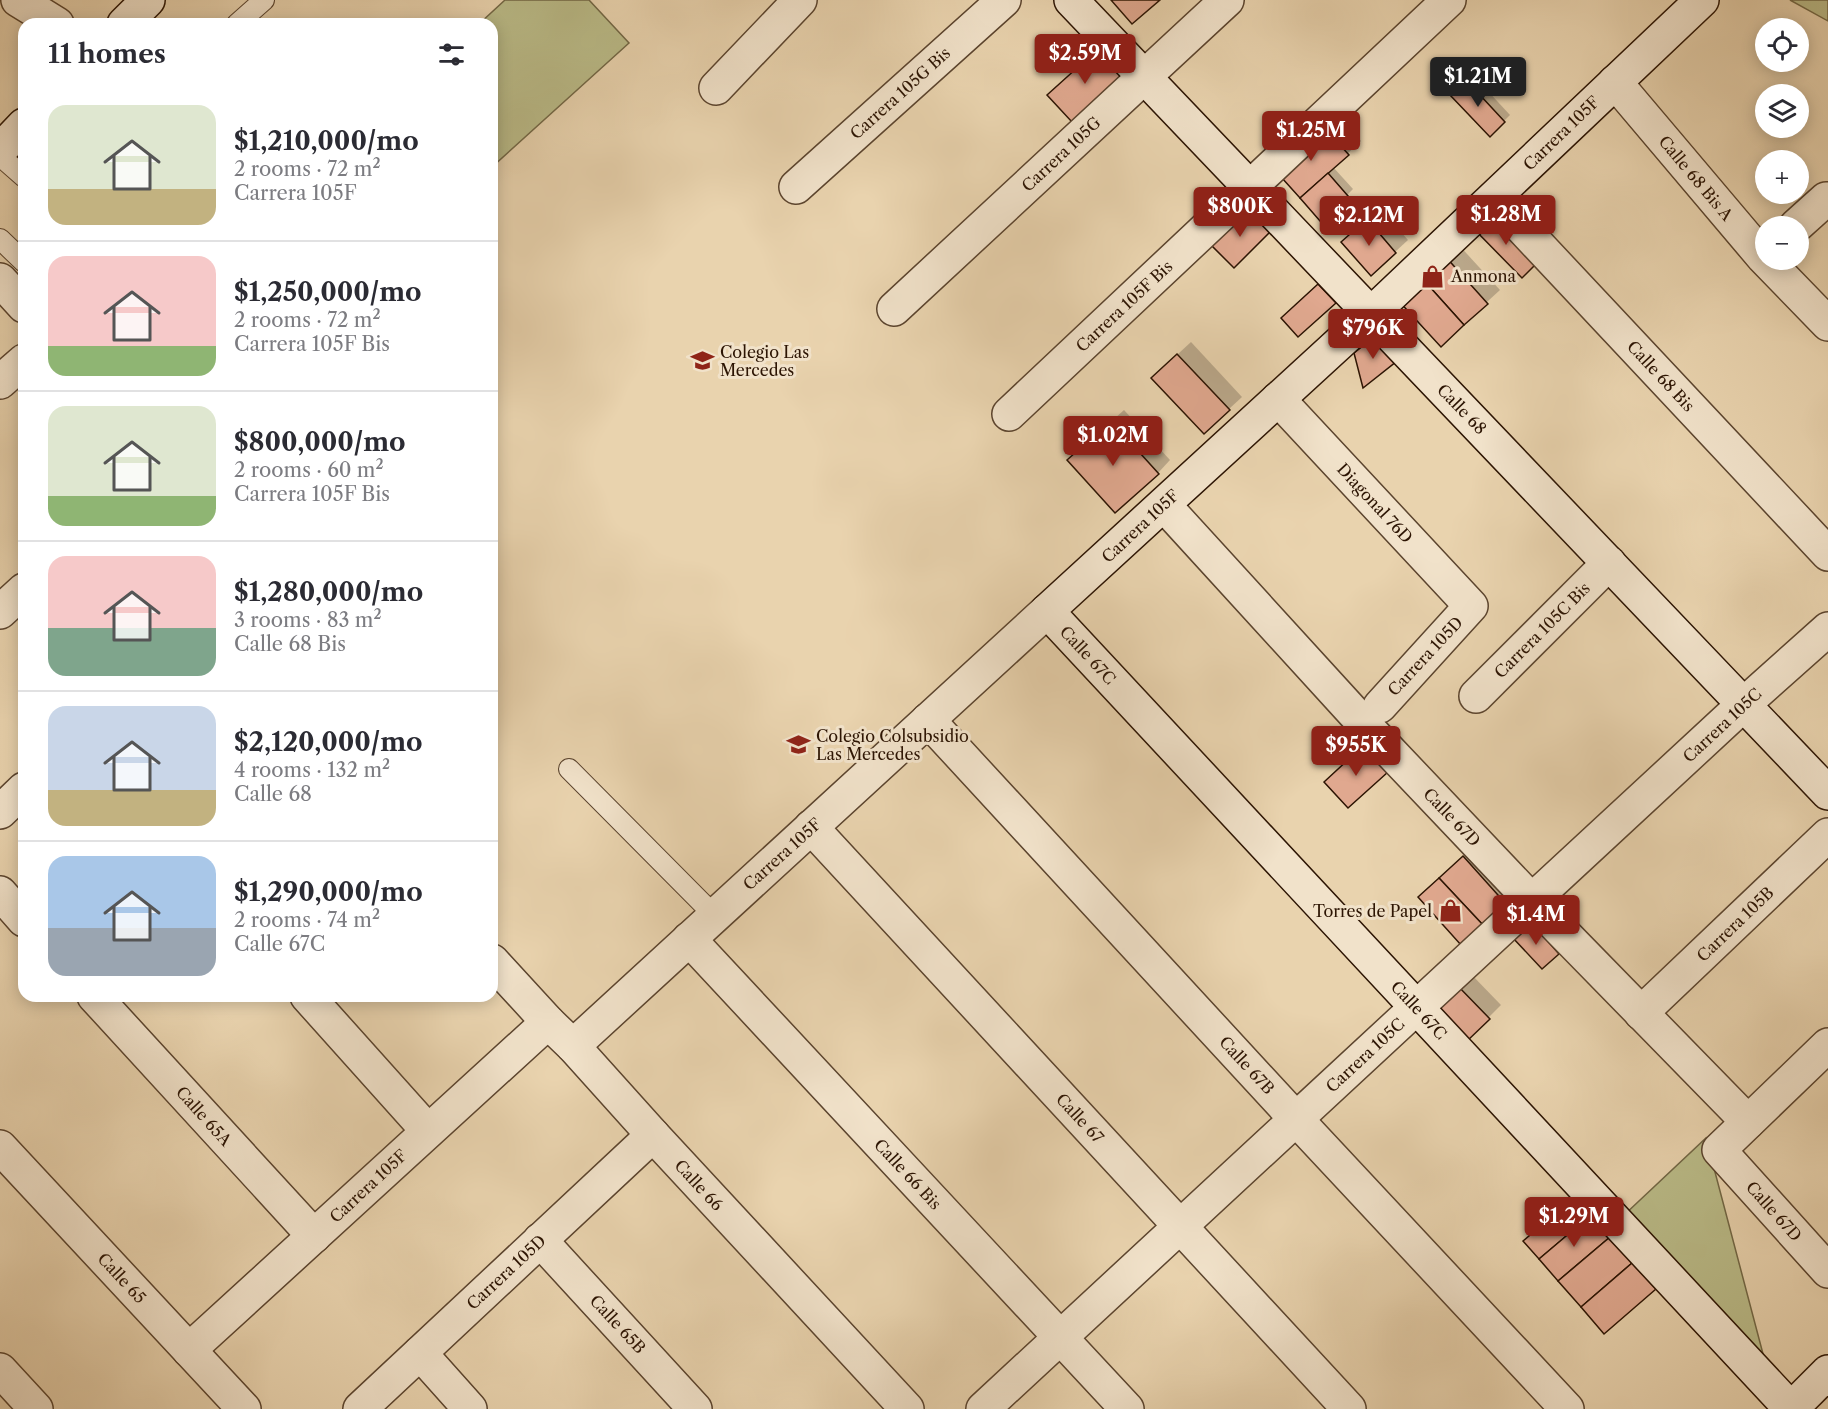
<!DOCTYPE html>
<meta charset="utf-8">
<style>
body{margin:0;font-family:"Libre Caslon Text",serif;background:#f7f7f7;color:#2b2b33;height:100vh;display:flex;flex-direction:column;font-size:22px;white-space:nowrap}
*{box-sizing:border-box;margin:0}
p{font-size:20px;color:#7c7c81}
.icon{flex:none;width:33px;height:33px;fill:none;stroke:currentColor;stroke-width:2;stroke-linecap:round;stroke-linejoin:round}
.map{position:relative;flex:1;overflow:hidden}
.drawer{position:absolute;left:18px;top:18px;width:480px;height:984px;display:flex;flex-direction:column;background:#fff;border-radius:18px;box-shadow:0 3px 15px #0003}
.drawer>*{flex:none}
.fabs{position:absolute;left:1755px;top:18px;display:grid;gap:12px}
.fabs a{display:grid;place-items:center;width:54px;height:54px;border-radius:50%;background:#fff;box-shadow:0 3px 15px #0003;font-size:30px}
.price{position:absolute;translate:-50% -51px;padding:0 14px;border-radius:6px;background:#8f2418;color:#fff;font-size:20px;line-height:39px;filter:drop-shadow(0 2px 3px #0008)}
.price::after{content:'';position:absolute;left:50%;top:36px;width:18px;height:14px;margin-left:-9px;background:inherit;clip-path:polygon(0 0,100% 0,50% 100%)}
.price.active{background:#222;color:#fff}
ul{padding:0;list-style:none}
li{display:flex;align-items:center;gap:18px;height:150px;padding:0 30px}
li+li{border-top:2px solid #e1e1e2}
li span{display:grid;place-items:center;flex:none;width:168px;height:120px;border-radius:18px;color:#555}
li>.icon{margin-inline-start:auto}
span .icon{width:72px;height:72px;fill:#fffc;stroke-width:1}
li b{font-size:26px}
h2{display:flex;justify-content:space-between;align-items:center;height:72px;padding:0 30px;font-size:26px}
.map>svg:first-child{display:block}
.green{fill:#babb88;stroke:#736846;stroke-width:1.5}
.shadow{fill:#0003}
.building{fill:#e0a88f;stroke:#2c1403;stroke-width:1.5}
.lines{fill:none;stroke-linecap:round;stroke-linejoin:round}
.lane-casing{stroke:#5b442e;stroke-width:22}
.street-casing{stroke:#5b442e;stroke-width:36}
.secondary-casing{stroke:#2c1403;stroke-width:36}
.lane{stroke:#f1e2ca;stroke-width:20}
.street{stroke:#f1e2ca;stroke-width:33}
.secondary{stroke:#f1e2ca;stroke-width:33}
.labels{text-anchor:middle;stroke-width:6;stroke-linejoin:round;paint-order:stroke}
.street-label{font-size:16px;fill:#2c1403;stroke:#f1e2ca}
.poi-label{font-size:16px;fill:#2c1403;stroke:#f1e2ca;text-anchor:start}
</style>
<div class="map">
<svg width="1828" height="1409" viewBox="0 0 1828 1409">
<rect width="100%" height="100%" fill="#e9d3ae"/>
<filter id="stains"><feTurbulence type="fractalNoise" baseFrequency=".00333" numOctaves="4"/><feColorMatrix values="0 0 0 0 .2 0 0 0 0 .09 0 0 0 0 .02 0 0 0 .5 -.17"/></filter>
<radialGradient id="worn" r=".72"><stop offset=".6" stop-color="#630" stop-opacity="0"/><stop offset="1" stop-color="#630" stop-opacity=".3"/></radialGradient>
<!-- green -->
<g class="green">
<polygon points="505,0 589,0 629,43 492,167 492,24 479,24"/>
<polygon points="1790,0 1828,0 1828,21"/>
<polygon points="1706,1138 1767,1369 1622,1217"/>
</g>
<!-- shadow -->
<g class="shadow">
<polygon points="1473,75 1510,115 1490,135 1458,89"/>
<polygon points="1336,114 1361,141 1333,167 1353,189 1347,195 1302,198"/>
<polygon points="1380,208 1408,240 1395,252 1356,229"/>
<polygon points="1457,243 1500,290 1441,344 1411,285"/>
<polygon points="1332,272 1347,289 1335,302 1295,306"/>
<polygon points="1191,342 1242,397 1204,432 1166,365"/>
<polygon points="1124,410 1170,460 1158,473 1082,448"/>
<polygon points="1476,845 1518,890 1461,943 1432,884"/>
<polygon points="1469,972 1501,1005 1466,1040 1434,1006"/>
</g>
<!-- building -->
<g class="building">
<polygon points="1111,0 1160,0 1132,24"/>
<polygon points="1098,49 1123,76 1072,122 1047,95"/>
<polygon points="1466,80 1505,122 1490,137 1450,95"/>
<polygon points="1322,125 1349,155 1300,198 1273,168"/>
<polygon points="1328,173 1348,196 1320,221 1300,198"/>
<polygon points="1246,208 1270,232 1234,268 1210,244"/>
<polygon points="1491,214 1538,262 1522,278 1475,230"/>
<polygon points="1367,219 1396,253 1371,276 1341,242"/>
<polygon points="1444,255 1488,304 1464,325 1420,276"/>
<polygon points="1420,276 1464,325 1441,347 1396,298"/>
<polygon points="1318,284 1336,303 1298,337 1281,318"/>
<polygon points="1377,335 1397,361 1363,388 1354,353"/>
<polygon points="1177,354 1230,410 1204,434 1151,378"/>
<polygon points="1111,421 1159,474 1115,513 1067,460"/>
<polygon points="1364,745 1388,772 1348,808 1324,782"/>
<polygon points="1463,856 1506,904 1483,925 1439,878"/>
<polygon points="1439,878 1483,925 1461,945 1418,897"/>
<polygon points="1531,922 1559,954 1542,969 1513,938"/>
<polygon points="1456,984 1490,1019 1466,1042 1432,1006"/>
<polygon points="1574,1197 1591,1215 1539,1259 1523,1241"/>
<polygon points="1591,1215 1610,1237 1558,1281 1539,1259"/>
<polygon points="1610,1237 1632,1263 1581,1307 1558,1281"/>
<polygon points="1632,1263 1656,1289 1604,1334 1581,1307"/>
</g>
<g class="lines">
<defs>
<g id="lane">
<polyline points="237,24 264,0"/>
<polyline points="0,156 24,177"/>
<polyline points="0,239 24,262"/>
<polyline points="569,769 714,915"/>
</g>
<g id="street">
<polyline points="18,0 57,24"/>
<polyline points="1615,82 1763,257 1828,324"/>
<polyline points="716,88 800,0"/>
<polyline points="796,187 1004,0"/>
<polyline points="1494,198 1828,554"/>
<polyline points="1796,226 1826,199"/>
<polyline points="0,280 24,306"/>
<polyline points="894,309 1227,0"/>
<polyline points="0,382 24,361"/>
<polyline points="1278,399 1471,606 1380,706"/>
<polyline points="1009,414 1449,0"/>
<polyline points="1164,505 1363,723 1532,901 1748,1122"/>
<polyline points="0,612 24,590"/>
<polyline points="1476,696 1609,563"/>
<polyline points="928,720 1296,1119 1567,1409"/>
<polyline points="0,812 24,789"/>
<polyline points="811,827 1349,1409"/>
<polyline points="0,893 24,920"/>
<polyline points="689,939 1127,1409"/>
<polyline points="492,961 548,1022 573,1046 653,1135 907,1409"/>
<polyline points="94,996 314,1236"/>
<polyline points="307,996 428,1131"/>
<polyline points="1641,1013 1828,835"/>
<polyline points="1828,1045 1719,1150 1828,1271"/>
<polyline points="573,1046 1047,611"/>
<polyline points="0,1147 244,1409"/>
<polyline points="540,1240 695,1409"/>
<polyline points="189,1350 548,1022"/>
<polyline points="420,1353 470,1409"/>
<polyline points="0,1370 36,1409"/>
<polyline points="360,1409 653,1135"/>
<polyline points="983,1409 1743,705 1828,629"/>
</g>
<g id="secondary">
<polyline points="1071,0 1828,793"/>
<polyline points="1702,0 1371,314 1047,611 1791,1409"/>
<polyline points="124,24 148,0"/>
<polyline points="0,150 24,125"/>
<polyline points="1791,1409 1828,1372"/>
</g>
</defs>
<!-- lane casing -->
<use href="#lane" class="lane-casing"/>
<!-- street casing -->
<use href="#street" class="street-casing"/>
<!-- secondary casing -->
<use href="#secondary" class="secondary-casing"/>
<!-- lane -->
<use href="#lane" class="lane"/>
<!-- street -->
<use href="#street" class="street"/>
<!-- secondary -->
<use href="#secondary" class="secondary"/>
</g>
<!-- icons -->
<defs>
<symbol id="shop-bare" viewBox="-9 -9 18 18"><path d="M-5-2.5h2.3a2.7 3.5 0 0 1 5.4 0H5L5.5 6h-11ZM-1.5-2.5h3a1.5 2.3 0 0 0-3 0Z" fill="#8f2418" stroke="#f1e2ca" stroke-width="2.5" paint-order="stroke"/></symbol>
<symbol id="school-bare" viewBox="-9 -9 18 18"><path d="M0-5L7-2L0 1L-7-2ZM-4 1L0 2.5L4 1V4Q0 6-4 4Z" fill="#8f2418" stroke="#f1e2ca" stroke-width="2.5" paint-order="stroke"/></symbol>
</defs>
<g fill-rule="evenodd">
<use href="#shop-bare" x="1416" y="260" width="33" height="33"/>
<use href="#school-bare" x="686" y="344" width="33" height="33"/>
<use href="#school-bare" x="782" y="728" width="33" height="33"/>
<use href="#shop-bare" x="1434" y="894" width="33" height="33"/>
</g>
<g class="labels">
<!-- street labels -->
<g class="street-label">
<text transform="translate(900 93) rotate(-42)" y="6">Carrera 105G Bis</text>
<text transform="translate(1561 133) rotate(-44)" y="6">Carrera 105F</text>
<text transform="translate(1061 154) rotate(-43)" y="6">Carrera 105G</text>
<text transform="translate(1696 178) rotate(50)" y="6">Calle 68 Bis A</text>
<text transform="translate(1124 306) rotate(-43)" y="6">Carrera 105F Bis</text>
<text transform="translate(1661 376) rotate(47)" y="6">Calle 68 Bis</text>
<text transform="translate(1462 409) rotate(46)" y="6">Calle 68</text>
<text transform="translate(1375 503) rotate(47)" y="6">Diagonal 76D</text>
<text transform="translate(1140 526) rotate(-43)" y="6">Carrera 105F</text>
<text transform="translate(1542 630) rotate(-45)" y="6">Carrera 105C Bis</text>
<text transform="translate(1088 655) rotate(47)" y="6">Calle 67C</text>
<text transform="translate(1425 656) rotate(-47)" y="6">Carrera 105D</text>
<text transform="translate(1722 725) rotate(-43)" y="6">Carrera 105C</text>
<text transform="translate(1452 817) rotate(46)" y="6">Calle 67D</text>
<text transform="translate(782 854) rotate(-42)" y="6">Carrera 105F</text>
<text transform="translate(1735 924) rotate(-44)" y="6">Carrera 105B</text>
<text transform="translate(1419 1010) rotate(47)" y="6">Calle 67C</text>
<text transform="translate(1365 1055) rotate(-43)" y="6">Carrera 105C</text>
<text transform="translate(1247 1065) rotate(47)" y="6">Calle 67B</text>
<text transform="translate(204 1116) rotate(48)" y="6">Calle 65A</text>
<text transform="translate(1080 1118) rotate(47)" y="6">Calle 67</text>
<text transform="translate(908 1174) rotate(47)" y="6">Calle 66 Bis</text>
<text transform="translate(699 1185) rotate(47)" y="6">Calle 66</text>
<text transform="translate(368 1186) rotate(-43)" y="6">Carrera 105F</text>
<text transform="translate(1774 1211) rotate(48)" y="6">Calle 67D</text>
<text transform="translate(506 1272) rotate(-43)" y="6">Carrera 105D</text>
<text transform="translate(122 1278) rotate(47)" y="6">Calle 65</text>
<text transform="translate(618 1324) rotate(47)" y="6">Calle 65B</text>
</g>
<!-- poi labels -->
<g class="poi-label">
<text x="1451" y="282">Anmona</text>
<text x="720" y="358">Colegio Las<tspan x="720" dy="18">Mercedes</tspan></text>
<text x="816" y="742">Colegio Colsubsidio<tspan x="816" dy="18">Las Mercedes</tspan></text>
<text x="1432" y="917" text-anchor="end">Torres de Papel</text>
</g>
</g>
<rect width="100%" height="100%" filter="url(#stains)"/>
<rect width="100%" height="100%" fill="url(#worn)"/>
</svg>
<div class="fabs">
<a><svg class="icon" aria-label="locate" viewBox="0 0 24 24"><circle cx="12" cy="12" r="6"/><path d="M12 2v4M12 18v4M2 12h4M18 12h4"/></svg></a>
<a><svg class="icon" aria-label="layers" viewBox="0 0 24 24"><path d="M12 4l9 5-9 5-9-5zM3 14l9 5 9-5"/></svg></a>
<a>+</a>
<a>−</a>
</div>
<b class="price" style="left:1085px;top:85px">$2.59M</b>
<b class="price active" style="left:1478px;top:108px">$1.21M</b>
<b class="price" style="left:1311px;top:162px">$1.25M</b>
<b class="price" style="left:1240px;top:238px">$800K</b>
<b class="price" style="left:1506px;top:246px">$1.28M</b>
<b class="price" style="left:1369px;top:247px">$2.12M</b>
<b class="price" style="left:1373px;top:360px">$796K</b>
<b class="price" style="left:1113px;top:467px">$1.02M</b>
<b class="price" style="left:1356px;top:777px">$955K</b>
<b class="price" style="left:1536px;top:946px">$1.4M</b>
<b class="price" style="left:1574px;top:1248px">$1.29M</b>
<section class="drawer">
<h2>11 homes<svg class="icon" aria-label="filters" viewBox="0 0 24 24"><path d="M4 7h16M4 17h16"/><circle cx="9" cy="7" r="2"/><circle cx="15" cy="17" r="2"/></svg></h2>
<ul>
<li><span style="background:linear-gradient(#dfe7d0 70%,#c2b280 0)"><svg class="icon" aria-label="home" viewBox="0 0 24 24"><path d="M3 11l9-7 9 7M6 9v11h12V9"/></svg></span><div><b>$1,210,000/mo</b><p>2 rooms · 72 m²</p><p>Carrera 105F</p></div></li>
<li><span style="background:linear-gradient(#f6c9c9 75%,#8fb573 0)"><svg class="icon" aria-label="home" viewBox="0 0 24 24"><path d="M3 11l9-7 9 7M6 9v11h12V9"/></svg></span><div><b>$1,250,000/mo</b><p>2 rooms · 72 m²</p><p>Carrera 105F Bis</p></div></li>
<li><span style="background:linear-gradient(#dfe7d0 75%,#8fb573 0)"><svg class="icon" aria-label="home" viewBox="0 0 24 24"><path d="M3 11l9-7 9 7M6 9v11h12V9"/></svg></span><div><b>$800,000/mo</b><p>2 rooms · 60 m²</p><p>Carrera 105F Bis</p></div></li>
<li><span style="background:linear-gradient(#f6c9c9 60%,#7fa58c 0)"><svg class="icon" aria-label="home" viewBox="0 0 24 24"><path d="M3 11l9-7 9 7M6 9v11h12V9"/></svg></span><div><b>$1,280,000/mo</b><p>3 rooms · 83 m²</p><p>Calle 68 Bis</p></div></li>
<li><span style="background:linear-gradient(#c9d6e8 70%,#c2b280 0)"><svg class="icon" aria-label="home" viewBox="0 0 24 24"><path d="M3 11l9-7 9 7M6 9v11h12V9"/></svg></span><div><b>$2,120,000/mo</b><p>4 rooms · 132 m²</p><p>Calle 68</p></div></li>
<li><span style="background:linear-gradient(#a9c7e8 60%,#9aa5b1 0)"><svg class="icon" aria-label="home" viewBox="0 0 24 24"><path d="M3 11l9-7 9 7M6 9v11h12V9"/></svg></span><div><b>$1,290,000/mo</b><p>2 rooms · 74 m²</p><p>Calle 67C</p></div></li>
</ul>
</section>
</div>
